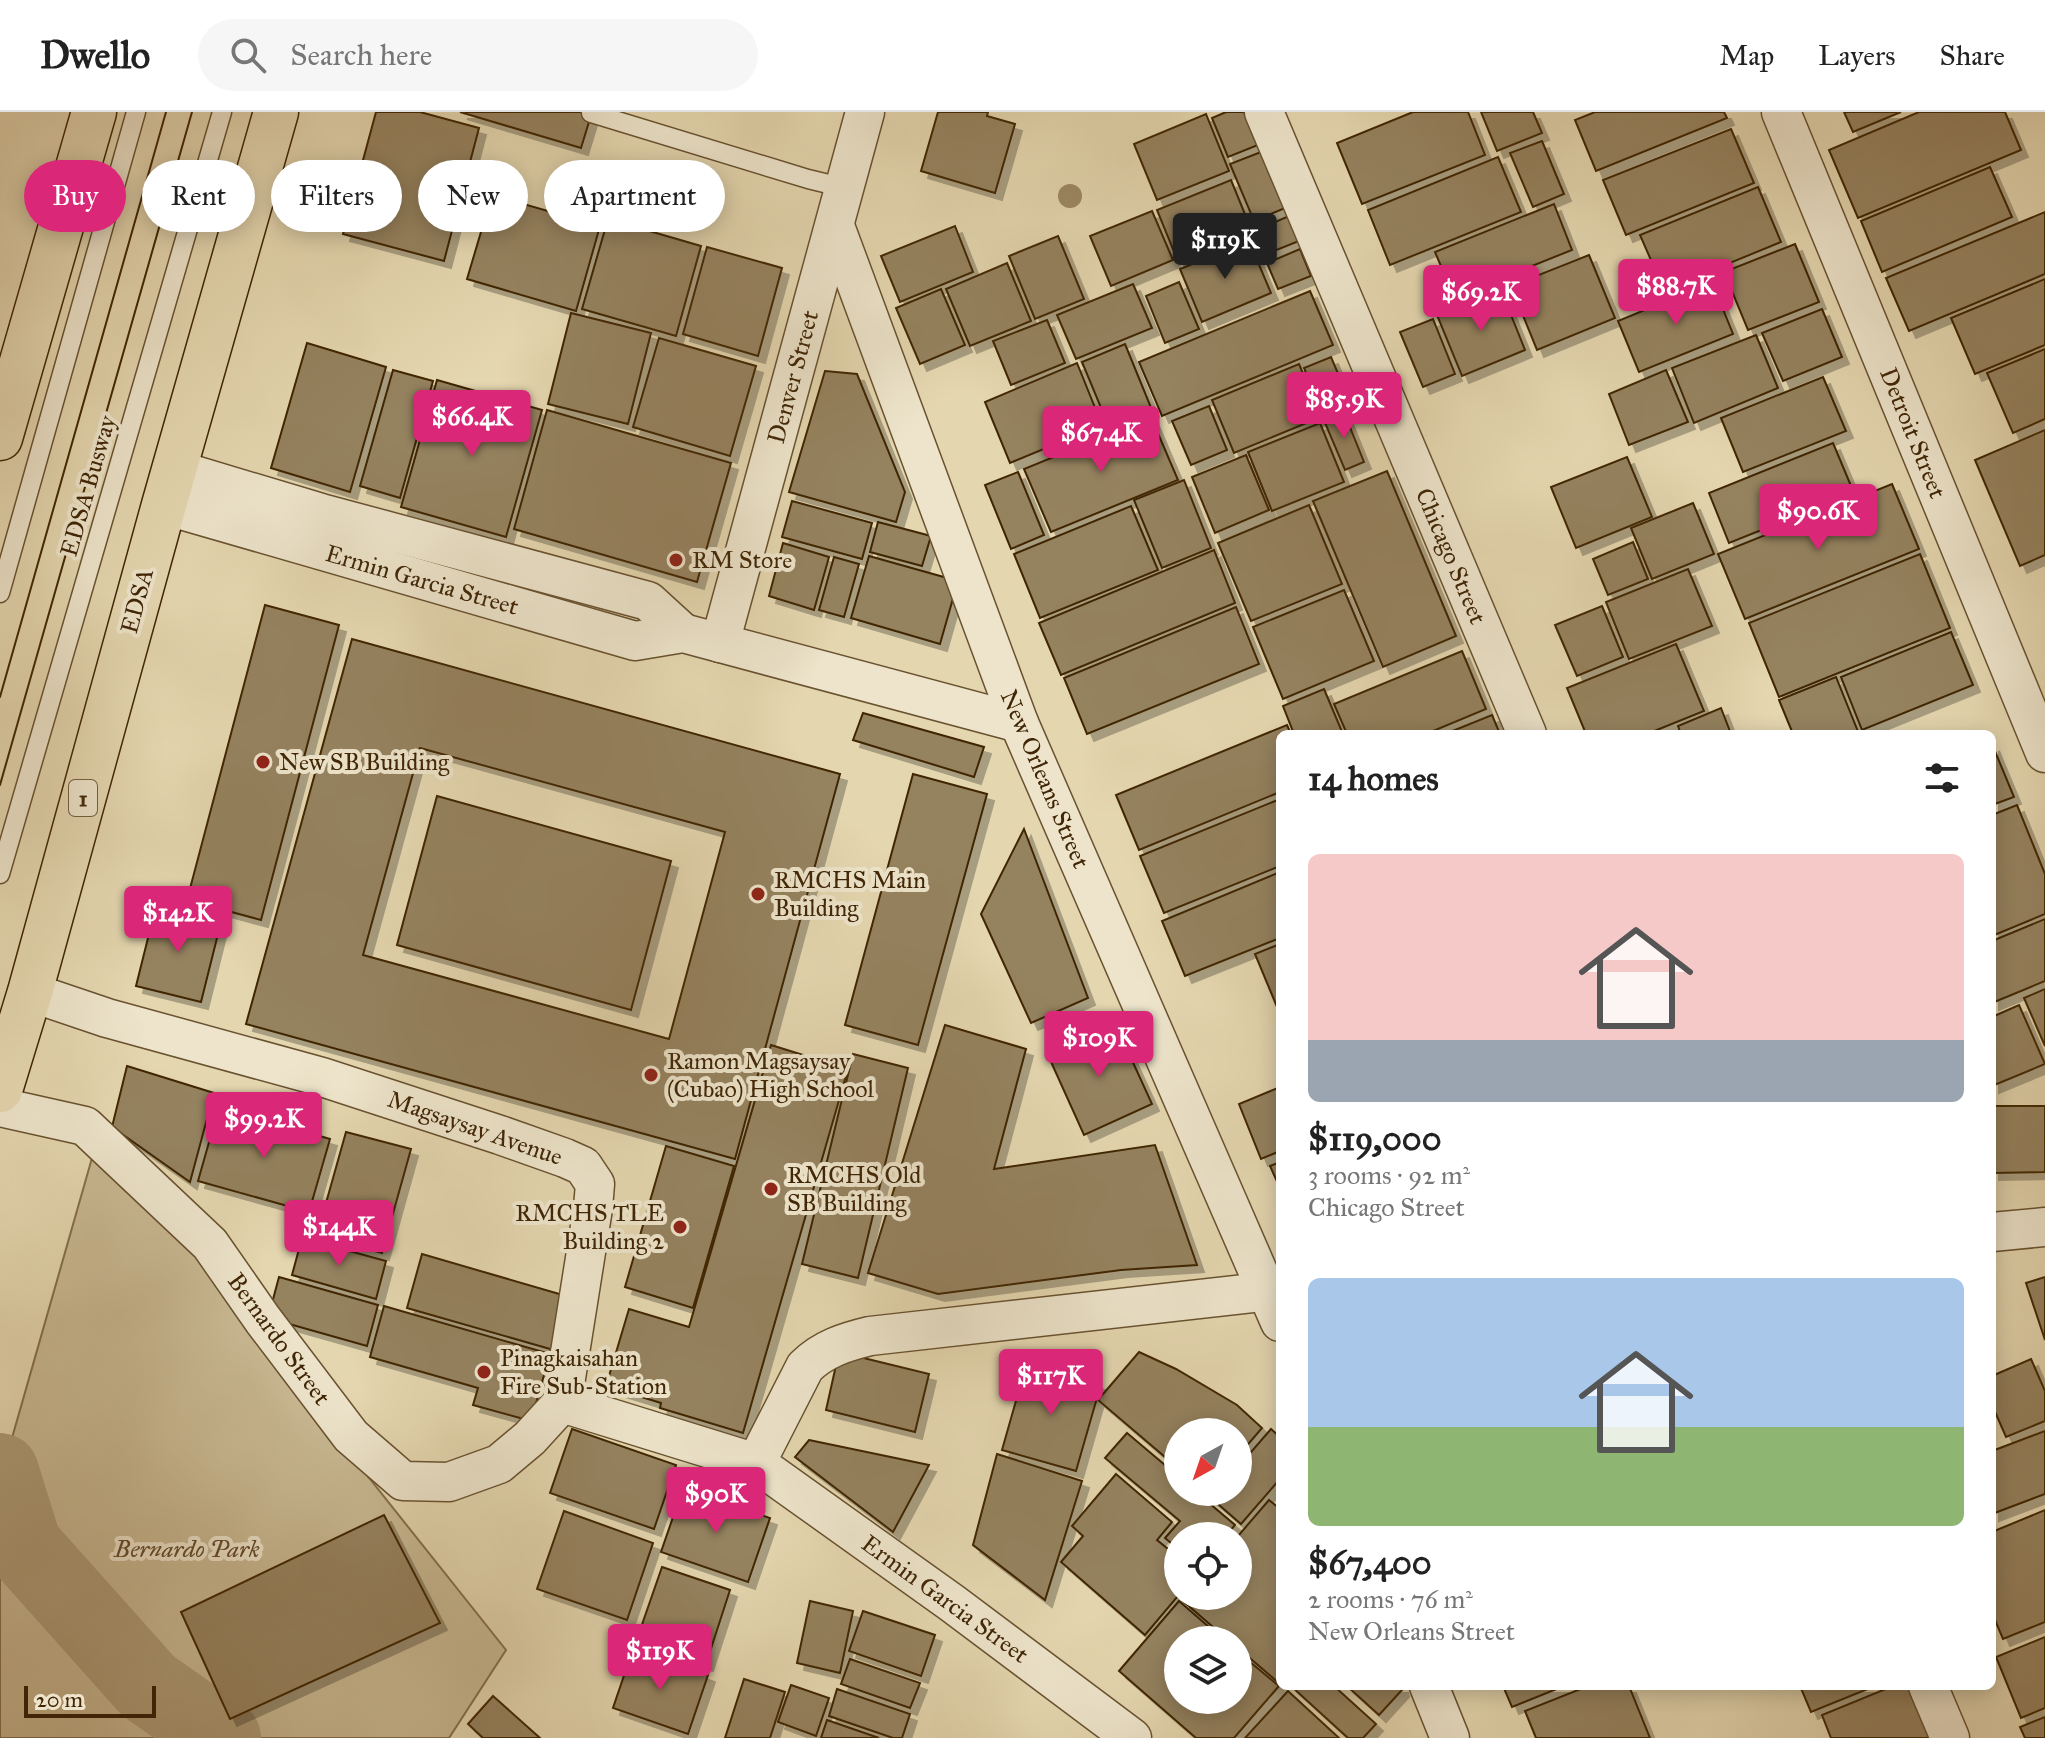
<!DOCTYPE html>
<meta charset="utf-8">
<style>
body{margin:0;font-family:"IM FELL Great Primer",serif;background:#f6f6f6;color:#222;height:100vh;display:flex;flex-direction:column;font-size:30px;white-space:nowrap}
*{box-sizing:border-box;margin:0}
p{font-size:26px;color:#767676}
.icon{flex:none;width:44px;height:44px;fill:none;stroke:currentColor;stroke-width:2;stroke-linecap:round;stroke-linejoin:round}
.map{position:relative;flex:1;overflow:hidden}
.details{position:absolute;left:1276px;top:618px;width:720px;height:960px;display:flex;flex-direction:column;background:#fff;border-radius:12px;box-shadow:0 4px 20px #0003}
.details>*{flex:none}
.top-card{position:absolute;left:24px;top:48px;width:760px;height:72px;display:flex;gap:16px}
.needle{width:52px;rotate:220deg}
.buttons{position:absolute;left:1164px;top:1306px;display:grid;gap:16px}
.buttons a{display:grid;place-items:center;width:88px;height:88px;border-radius:50%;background:#fff;box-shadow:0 4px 20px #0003;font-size:40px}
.scale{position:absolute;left:24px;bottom:20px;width:132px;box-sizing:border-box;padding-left:8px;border:4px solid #402606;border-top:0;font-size:22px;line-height:28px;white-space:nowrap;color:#402606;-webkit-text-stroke:6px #ede4cb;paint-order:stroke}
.price{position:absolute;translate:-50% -68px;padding:0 18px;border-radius:8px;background:#db2777;color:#fff;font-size:26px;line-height:52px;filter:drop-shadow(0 2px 4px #0008)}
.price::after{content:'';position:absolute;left:50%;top:48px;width:24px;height:18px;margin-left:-12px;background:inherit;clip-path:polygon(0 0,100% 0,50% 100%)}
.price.current{background:#222;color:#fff}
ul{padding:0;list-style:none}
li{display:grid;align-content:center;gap:16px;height:424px;padding:0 32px}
li span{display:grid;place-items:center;height:248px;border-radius:12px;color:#555}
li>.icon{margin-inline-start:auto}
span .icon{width:144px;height:144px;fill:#fffc;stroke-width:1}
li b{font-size:34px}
h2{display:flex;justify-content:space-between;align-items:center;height:96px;padding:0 32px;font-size:34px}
.tag{padding:0 28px;border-radius:36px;background:#fff;box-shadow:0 4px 20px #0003;font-size:28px;line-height:72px}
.tag.current{background:#db2777;color:#fff}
header{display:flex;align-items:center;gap:48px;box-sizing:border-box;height:112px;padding:0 40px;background:#fff;border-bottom:2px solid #e0e0e0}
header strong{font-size:38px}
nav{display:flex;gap:44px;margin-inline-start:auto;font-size:28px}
.search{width:560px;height:72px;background:#f6f6f6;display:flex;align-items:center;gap:20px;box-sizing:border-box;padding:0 28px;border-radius:44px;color:#767676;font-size:30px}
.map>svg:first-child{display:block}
.green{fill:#c8b892;stroke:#846f4c;stroke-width:2}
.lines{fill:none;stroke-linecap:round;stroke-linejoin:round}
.river{stroke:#ac9a76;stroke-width:78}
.building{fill:#95825e;stroke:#402606;stroke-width:2;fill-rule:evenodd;filter:url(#shadow)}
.lane-casing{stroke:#695230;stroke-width:21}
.street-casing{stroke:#695230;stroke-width:41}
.highway-casing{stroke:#402606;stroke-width:47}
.lane{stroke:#ede4cb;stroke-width:18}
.street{stroke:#ede4cb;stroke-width:38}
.highway{stroke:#e4d6af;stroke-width:44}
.tram{stroke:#402606;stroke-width:2}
.tree{fill:#9c8965}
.poi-dot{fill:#8f2418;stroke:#ede4cb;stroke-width:3}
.labels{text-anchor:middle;stroke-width:8;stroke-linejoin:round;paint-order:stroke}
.shield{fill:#ede4cb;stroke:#745f41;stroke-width:2}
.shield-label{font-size:22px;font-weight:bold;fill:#402606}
.street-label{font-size:24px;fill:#402606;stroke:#ede4cb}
.poi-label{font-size:24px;fill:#402606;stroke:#ede4cb;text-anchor:start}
.park-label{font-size:24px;font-style:italic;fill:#624a29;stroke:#ede4cb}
</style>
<header>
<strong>Dwello</strong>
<div class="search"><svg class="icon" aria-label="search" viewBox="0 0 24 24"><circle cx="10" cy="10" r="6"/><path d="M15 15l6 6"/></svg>Search here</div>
<nav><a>Map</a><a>Layers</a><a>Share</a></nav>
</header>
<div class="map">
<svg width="2045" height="1626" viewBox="0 0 2045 1626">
<defs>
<filter id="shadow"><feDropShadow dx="7" dy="7" stdDeviation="0" flood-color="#0004"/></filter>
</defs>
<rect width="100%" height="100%" fill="#e4d6af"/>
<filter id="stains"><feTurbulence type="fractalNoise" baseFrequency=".0025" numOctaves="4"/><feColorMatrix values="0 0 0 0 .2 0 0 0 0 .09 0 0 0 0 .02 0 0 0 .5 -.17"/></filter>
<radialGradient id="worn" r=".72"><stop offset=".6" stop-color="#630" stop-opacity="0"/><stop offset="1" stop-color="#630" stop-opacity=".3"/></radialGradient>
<!-- green -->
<polygon class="green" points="96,1032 202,1133 234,1196 506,1538 449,1626 0,1626 0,1368"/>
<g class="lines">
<!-- river -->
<polyline class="river" points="0,1360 23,1434 148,1574 222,1626"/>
</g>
<!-- building -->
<g class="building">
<polygon points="376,0 420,0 479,16 444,149 343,122"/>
<polygon points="460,0 592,0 581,36"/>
<polygon points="938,0 988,0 987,4 1015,12 995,81 921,59"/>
<polygon points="1226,0 1244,0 1258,33 1228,45 1212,6"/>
<polygon points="1413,0 1468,0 1485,43 1362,92 1337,31"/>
<polygon points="1481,0 1533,0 1542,21 1497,39"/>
<polygon points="1595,0 1724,0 1727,6 1596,59 1575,8"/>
<polygon points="1844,0 1901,0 1853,20"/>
<polygon points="1919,0 2005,0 2021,38 1858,106 1829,38"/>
<polygon points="1206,2 1229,59 1157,88 1134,32"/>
<polygon points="1731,17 1754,71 1626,123 1603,68"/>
<polygon points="1542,29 1564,82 1533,95 1510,41"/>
<polygon points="1266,38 1290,94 1254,109 1230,52"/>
<polygon points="1498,45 1521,100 1390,153 1368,98"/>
<polygon points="1990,55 2012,105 1882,160 1861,109"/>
<polygon points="1231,68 1251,117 1177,147 1157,98"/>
<polygon points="1758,75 1781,130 1664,178 1640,123"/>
<polygon points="492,83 600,114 576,199 467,167"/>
<polygon points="1554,92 1572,138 1454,185 1435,140"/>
<polygon points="1152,99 1173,148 1111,174 1090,124"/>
<polygon points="2045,100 2045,162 1909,219 1886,166"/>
<polygon points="1289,104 1299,129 1264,143 1254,119"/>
<polygon points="608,107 701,134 676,224 582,197"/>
<polygon points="955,114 973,160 900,190 881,144"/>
<polygon points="1058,124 1084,187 1035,207 1009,144"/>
<polygon points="1249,129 1271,181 1202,210 1180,157"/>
<polygon points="1795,132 1819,190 1748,218 1724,160"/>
<polygon points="707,135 782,156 758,244 683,222"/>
<polygon points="1300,137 1311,164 1278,177 1267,151"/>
<polygon points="1589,143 1615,206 1537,238 1511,174"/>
<polygon points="1007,151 1031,209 970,234 946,177"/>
<polygon points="2045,167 2045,233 1975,262 1951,206"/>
<polygon points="1179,170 1199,217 1165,231 1146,184"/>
<polygon points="1712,170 1733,222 1639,260 1618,209"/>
<polygon points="1133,172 1152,216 1076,247 1057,203"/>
<polygon points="941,177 965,233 920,252 896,196"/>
<polygon points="1501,178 1525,238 1462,264 1437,203"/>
<polygon points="1310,179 1333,233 1162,304 1139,250"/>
<polygon points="1822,197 1842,245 1783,269 1762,221"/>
<polygon points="571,201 651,221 628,312 548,292"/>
<polygon points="1433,207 1455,262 1423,275 1400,220"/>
<polygon points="1047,208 1065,251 1011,273 993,229"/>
<polygon points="1756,223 1778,276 1694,311 1672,256"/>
<polygon points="659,226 756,254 730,344 633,315"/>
<polygon points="307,231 386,255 350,380 271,356"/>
<polygon points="1125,232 1152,298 1109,315 1082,250"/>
<polygon points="2045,237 2045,307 2013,321 1987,261"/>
<polygon points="1331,245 1350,290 1323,302 1304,256"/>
<polygon points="1077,251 1102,313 1010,351 985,290"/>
<polygon points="1299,252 1321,305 1234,341 1212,288"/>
<polygon points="393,258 433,269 400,386 360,374"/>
<polygon points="1666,258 1688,310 1629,333 1609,282"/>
<polygon points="825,259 857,262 905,380 896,410 789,380"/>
<polygon points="1823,265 1846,319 1743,360 1721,306"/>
<polygon points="437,268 542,298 506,425 401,395"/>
<polygon points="1209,294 1227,338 1191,353 1172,309"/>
<polygon points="547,298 731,351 697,470 514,417"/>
<polygon points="1343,298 1364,350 1345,358 1323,306"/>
<polygon points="1151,305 1178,368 1051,420 1024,357"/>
<polygon points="1320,311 1344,370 1272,399 1248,340"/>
<polygon points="2045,318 2045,443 2020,454 1975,348"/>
<polygon points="1833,331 1854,381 1729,431 1709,381"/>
<polygon points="1246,343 1269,398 1215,421 1192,365"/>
<polygon points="1627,345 1652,405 1576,436 1551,375"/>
<polygon points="1387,359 1456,524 1383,555 1313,389"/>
<polygon points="1018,360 1044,423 1011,437 985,373"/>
<polygon points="1184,368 1211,436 1162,456 1134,388"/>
<polygon points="1892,372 1919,437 1745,507 1718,442"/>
<polygon points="792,389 872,411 862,447 782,425"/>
<polygon points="1693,391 1714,442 1652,467 1631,416"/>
<polygon points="1309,393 1342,472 1251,509 1218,431"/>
<polygon points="1131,394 1158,458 1040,506 1014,442"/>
<polygon points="878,410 931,424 922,454 870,440"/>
<polygon points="1633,430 1648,467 1608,483 1593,447"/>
<polygon points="783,431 829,445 814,498 769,484"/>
<polygon points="1214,438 1235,491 1061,563 1039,511"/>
<polygon points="1920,442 1950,516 1779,585 1749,511"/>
<polygon points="869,444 958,469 940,532 851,506"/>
<polygon points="834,445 859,452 844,505 819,498"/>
<polygon points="1688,457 1712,514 1629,547 1606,490"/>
<polygon points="1344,478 1374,549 1283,587 1253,515"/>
<polygon points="265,493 339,513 261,808 187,788"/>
<polygon points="1602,494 1623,545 1577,564 1555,513"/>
<polygon points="1236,495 1259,552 1087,622 1064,566"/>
<polygon points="1951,520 1973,573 1862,618 1841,565"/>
<path d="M352,527L840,662L735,1047L246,912ZM420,636L725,720L669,927L363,843Z"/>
<polygon points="1676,532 1704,599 1647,622 1586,622 1567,576"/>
<polygon points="1462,539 1486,597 1426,622 1347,622 1334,592"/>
<polygon points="1836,565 1859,622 1793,622 1779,588"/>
<polygon points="1324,577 1343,622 1294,622 1283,594"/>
<polygon points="1721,596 1731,622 1681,622 1678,614"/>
<polygon points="863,601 984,635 974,665 853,628"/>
<polygon points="1492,603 1500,622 1445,622"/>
<polygon points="1287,613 1291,622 1280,622 1280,680 1139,738 1116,683"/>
<polygon points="1992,632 2014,685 1992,693"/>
<polygon points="913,662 987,682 918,933 845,913"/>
<polygon points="437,684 671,749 631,898 397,833"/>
<polygon points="1280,687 1280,754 1164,801 1140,744"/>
<polygon points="2017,693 2045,762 2045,802 1992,824 1992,703"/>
<polygon points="1024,717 1088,886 1031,911 981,802"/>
<polygon points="1280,760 1280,826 1185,864 1162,809"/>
<polygon points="156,794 221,810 201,890 136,874"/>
<polygon points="2045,807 2045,869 1992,891 1992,829"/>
<polygon points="1280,832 1280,902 1255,842"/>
<polygon points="2045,877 2045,934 2024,886"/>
<polygon points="2019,893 2045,952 1992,974 1992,905"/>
<polygon points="1115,911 1152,992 1084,1023 1047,941"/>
<polygon points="945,913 1026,937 994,1057 1155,1033 1197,1153 1121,1158 938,1182 868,1161"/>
<polygon points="771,933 848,957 743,1321 660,1296 661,1291 606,1274 629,1197 689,1215"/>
<polygon points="853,942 908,956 858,1166 802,1152"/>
<polygon points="127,954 214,981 190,1070 112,1015"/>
<polygon points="1280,975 1280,1039 1261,1047 1239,992"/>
<polygon points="1992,994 2045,994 2045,1060 1992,1061"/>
<polygon points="219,995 330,1027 309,1100 198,1069"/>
<polygon points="346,1020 411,1037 382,1141 317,1123"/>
<polygon points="666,1034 734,1054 693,1196 625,1175"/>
<polygon points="1280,1050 1280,1076 1270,1054"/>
<polygon points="302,1126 386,1149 376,1187 292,1163"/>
<polygon points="422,1142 573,1186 557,1239 407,1196"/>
<polygon points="279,1165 378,1193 367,1234 268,1206"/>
<polygon points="2045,1165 2045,1228 2026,1171"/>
<polygon points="384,1194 550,1242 531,1309 473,1293 478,1276 370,1245"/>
<polygon points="839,1240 929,1262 915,1320 826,1298"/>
<polygon points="1139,1240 1176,1257 1237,1293 1262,1316 1238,1344 1238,1320 1178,1320 1178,1356 1098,1288"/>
<polygon points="2031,1247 2045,1279 2045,1309 2006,1325 1992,1293 1992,1264"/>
<polygon points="1027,1250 1101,1272 1076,1359 1002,1338"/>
<polygon points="572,1317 676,1353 654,1417 550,1381"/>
<polygon points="1271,1317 1280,1325 1280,1367 1241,1412 1211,1386 1217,1380 1238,1380 1238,1355"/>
<polygon points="2045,1319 2045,1382 1992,1402 1992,1339"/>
<polygon points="1127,1321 1178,1364 1178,1380 1196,1380 1235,1413 1226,1424 1178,1424 1178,1437 1165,1426 1180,1409 1105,1346"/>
<polygon points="809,1328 929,1353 893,1420 795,1345"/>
<polygon points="997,1342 1082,1369 1045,1488 973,1433"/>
<polygon points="1116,1362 1172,1410 1157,1428 1178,1445 1178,1484 1145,1523 1061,1450 1083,1424 1072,1414"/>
<polygon points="683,1376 770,1406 748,1470 661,1440"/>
<polygon points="1269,1388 1280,1397 1280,1572 1238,1536 1238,1528 1228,1528 1183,1489 1187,1484 1238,1484 1238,1424"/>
<polygon points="2045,1398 2045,1510 2003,1527 1992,1501 1992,1420"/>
<polygon points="564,1399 653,1431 627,1508 537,1477"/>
<polygon points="384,1403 440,1511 230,1607 181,1500"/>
<polygon points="662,1455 730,1478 706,1552 637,1527"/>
<polygon points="810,1489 853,1499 840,1561 797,1551"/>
<polygon points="1179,1489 1224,1528 1178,1528 1178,1588 1238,1588 1238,1540 1279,1574 1234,1626 1196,1626 1119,1559"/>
<polygon points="863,1499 935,1523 921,1564 849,1539"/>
<polygon points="2045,1525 2045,1596 2021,1606 1996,1545"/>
<polygon points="633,1537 708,1563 688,1622 613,1596"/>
<polygon points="850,1547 920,1571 910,1596 841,1572"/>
<polygon points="744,1567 785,1580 770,1626 725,1626"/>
<polygon points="791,1573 829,1586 816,1624 778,1610"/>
<polygon points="1291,1574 1334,1574 1376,1612 1363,1626 1348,1626"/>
<polygon points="1347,1574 1401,1574 1402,1578 1379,1603"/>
<polygon points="1503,1574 1564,1574 1512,1595"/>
<polygon points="1588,1574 1629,1574 1650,1626 1536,1626 1525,1599"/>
<polygon points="1800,1574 1875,1574 1811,1600"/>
<polygon points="1893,1574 1911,1574 1932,1626 1831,1626 1822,1603"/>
<polygon points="837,1577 910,1602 902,1626 893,1626 829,1604"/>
<polygon points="1288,1579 1339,1626 1245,1626"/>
<polygon points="493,1584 540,1626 483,1626 468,1612"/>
<polygon points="2045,1605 2045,1626 2025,1626 2020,1615"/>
<polygon points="827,1608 879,1626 821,1626"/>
</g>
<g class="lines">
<defs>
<g id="lane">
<polyline points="591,1 808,67 845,76"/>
<polyline points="0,481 136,0"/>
<polyline points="0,762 222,0"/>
</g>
<g id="street">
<polyline points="1264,0 1527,622"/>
<polyline points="1781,0 2045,641"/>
<polyline points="835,114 1019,611 1280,1210"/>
<polyline points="174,357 321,401 648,489 683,521"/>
<polyline points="164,393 635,529 683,521 1019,611"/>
<polyline points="720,531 865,0"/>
<polyline points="30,880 107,906 322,965 500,1023 565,1046 583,1054 595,1072 593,1096 562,1291"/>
<polyline points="0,995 85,1014 210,1132 263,1208 351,1324 403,1369 449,1370 499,1352 530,1326 562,1291"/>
<polyline points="1992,1120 2045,1115"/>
<polyline points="562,1291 756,1351 952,1491 1132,1626"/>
<path d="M756,1351L805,1255C823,1237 845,1230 870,1224L1280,1178"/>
<polyline points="1429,1574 1450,1626"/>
<polyline points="1928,1574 1950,1626"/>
</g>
<g id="highway">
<polyline points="0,326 94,0"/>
<polyline points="0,978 30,880 164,393 276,0"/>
</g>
</defs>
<!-- lane casing -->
<use href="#lane" class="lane-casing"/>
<!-- street casing -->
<use href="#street" class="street-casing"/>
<!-- highway casing -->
<use href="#highway" class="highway-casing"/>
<!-- lane -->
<use href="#lane" class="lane"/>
<!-- street -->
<use href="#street" class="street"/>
<!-- highway -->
<use href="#highway" class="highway"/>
<!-- tram -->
<g class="tram">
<polyline points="0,585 166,0"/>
<polyline points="0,673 192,0"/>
</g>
</g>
<!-- trees -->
<circle class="tree" cx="1070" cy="84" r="12"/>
<!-- markers -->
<g class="poi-dot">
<circle cx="676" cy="448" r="8"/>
<circle cx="263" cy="650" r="8"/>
<circle cx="758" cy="782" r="8"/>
<circle cx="651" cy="963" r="8"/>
<circle cx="771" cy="1077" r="8"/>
<circle cx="680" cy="1115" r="8"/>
<circle cx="484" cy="1260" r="8"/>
</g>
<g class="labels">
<!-- shield labels -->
<rect class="shield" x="69" y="668" width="28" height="36" rx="6"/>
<g class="shield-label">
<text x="83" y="694">1</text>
</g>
<!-- street labels -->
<g class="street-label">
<text transform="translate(793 265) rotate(-75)" y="8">Denver Street</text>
<text transform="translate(1913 321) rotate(68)" y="8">Detroit Street</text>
<text transform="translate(88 374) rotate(-74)" y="8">EDSA Busway</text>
<text transform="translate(1451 444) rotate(67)" y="8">Chicago Street</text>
<text transform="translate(422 468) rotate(16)" y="8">Ermin Garcia Street</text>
<text transform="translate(137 489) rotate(-75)" y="8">EDSA</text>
<text transform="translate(1045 667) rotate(67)" y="8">New Orleans Street</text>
<text transform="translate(475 1016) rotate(19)" y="8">Magsaysay Avenue</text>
<text transform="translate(279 1227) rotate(54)" y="8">Bernardo Street</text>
<text transform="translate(945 1487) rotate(36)" y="8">Ermin Garcia Street</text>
</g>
<!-- poi labels -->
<g class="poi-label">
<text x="692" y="456">RM Store</text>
<text x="279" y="658">New SB Building</text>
<text x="774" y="776">RMCHS Main<tspan x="774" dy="28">Building</tspan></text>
<text x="667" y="957">Ramon Magsaysay<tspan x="667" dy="28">(Cubao) High School</tspan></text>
<text x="787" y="1071">RMCHS Old<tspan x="787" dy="28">SB Building</tspan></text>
<text x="664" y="1109" text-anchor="end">RMCHS TLE<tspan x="664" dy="28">Building 2</tspan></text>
<text x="500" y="1254">Pinagkaisahan<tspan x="500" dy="28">Fire Sub-Station</tspan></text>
</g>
<!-- park labels -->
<g class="park-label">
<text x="187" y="1445">Bernardo Park</text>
</g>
</g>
<rect width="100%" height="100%" filter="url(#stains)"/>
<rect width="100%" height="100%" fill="url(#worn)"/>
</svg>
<div class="buttons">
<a><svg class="needle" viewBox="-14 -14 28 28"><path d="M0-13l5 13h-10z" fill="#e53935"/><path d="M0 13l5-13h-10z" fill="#767676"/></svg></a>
<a><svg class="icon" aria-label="locate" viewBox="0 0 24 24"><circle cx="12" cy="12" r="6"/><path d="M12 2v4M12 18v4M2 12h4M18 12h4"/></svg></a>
<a><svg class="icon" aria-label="layers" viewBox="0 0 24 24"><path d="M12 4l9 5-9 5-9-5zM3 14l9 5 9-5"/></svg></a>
</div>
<div class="scale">20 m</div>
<b class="price current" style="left:1225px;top:169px">$119K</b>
<b class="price" style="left:1676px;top:215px">$88.7K</b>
<b class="price" style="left:1481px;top:221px">$69.2K</b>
<b class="price" style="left:1344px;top:328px">$85.9K</b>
<b class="price" style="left:472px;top:346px">$66.4K</b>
<b class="price" style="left:1101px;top:362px">$67.4K</b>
<b class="price" style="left:1818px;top:440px">$90.6K</b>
<b class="price" style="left:178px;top:842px">$142K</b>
<b class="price" style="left:1099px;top:967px">$109K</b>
<b class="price" style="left:264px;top:1048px">$99.2K</b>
<b class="price" style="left:339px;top:1156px">$144K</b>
<b class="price" style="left:1051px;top:1305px">$117K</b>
<b class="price" style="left:716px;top:1423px">$90K</b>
<b class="price" style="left:660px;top:1580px">$119K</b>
<div class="top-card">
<a class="tag current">Buy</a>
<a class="tag">Rent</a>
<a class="tag">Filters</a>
<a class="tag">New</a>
<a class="tag">Apartment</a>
</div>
<section class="details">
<h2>14 homes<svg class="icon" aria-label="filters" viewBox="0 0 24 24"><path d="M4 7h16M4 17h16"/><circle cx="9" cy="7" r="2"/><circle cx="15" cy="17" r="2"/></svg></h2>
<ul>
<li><span style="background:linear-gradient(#f6c9c9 75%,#9aa5b1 0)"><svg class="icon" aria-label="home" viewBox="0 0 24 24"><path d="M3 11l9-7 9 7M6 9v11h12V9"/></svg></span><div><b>$119,000</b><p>3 rooms · 92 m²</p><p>Chicago Street</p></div></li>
<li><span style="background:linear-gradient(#a9c7e8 60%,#8fb573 0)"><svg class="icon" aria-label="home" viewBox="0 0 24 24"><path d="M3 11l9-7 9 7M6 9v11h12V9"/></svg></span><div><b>$67,400</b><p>2 rooms · 76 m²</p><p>New Orleans Street</p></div></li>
</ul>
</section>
</div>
